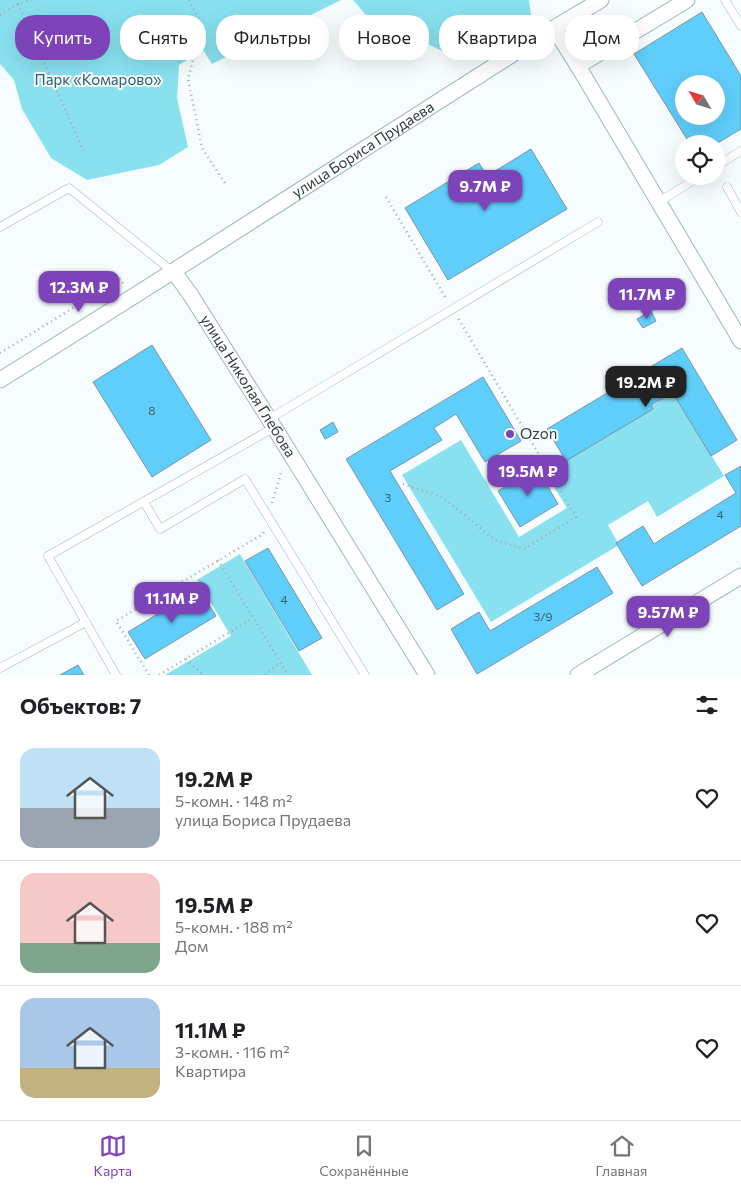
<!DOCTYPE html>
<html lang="ru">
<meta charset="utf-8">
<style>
body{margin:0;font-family:Commissioner,sans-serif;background:#f2f2f2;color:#202124;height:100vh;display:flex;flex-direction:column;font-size:19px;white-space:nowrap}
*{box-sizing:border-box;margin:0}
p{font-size:16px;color:#757577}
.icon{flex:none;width:28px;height:28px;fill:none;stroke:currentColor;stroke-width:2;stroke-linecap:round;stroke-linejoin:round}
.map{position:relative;height:675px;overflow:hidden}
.drawer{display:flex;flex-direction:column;background:#fff;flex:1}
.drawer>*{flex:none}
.guide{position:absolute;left:15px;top:15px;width:711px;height:45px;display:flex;gap:10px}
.needle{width:32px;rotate:309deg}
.buttons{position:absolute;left:675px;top:75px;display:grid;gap:10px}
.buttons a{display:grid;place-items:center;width:50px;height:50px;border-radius:50%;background:#fff;box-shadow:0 5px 20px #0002;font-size:25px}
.price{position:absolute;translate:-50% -42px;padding:0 11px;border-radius:10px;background:#7d44ba;color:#fff;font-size:16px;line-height:32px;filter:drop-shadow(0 1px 2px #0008)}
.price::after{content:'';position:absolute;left:50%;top:30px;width:15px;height:11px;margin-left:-8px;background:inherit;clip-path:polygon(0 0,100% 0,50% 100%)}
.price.current{background:#222;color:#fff}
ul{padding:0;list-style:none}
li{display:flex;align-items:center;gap:15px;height:125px;padding:0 20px}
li+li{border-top:1px solid #e0e0e0}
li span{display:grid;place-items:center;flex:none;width:140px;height:100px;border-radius:15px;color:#555}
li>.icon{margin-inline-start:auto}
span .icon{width:60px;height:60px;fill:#fffc;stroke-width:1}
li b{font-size:21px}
h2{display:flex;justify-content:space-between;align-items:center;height:60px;padding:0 20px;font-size:21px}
.pill{padding:0 18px;border-radius:20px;background:#fff;box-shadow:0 5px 20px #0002;font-size:18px;line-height:45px}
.pill.current{background:#7d44ba;color:#fff}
.tab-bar{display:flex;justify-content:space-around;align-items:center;height:70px;border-top:1px solid #e0e0e0;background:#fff;font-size:14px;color:#757577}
.tab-bar a{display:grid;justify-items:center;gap:2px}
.tab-bar .current{color:#7d44ba}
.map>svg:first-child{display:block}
.green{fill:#89e1ef}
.building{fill:#60cefb;stroke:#7e95a0;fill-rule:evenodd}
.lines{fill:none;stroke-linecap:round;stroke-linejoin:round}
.lane-casing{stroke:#9cb8bd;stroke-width:9}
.street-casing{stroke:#9cb8bd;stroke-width:17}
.path{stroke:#a1a9ab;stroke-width:2.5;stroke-dasharray:1 4;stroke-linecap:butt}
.lane{stroke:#fff;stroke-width:8}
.street{stroke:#fff;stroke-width:15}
.poi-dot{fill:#7d44ba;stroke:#f7fdfe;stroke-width:2}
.labels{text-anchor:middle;stroke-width:4;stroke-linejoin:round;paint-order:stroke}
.number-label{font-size:12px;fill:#3d616e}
.park-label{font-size:15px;fill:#29616a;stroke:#f7fdfe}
.street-label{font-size:15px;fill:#313d3f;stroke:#f7fdfe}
.poi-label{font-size:15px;fill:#313d3f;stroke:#f7fdfe;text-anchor:start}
</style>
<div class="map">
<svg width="741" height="675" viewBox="0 0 741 675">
<rect width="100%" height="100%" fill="#f7fdfe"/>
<!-- green -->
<g class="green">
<polygon points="0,0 341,0 212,64 203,50 179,65 177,98 188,147 159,165 87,180 51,158 22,109 14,80 0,64"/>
<polygon points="353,0 529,0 532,22 459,59 366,15"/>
<polygon points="673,393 724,476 657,517 648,501 608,525 619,545 491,622 402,475 461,440 519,537 567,508 544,471"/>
<polygon points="240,554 312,675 165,675 231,636 197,580"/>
</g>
<!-- building -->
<g class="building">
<path d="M702,12L741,76V129L716,144H690L634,54ZM684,84H716V116H684Z"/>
<polygon points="531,149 567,209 448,280 405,208 479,163 487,176"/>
<polygon points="651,311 656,321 643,328 637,319"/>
<polygon points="152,345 211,440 152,477 93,382"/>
<polygon points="682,348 737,440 711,456 673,393 651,405 653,409 566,461 547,429"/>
<polygon points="483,377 521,441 485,462 456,414 434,428 442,440 390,471 464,594 437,610 346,459"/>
<polygon points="333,422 338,432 325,439 320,430"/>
<polygon points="741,466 741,526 642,586 616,543 643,526 654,544 663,538 736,493 725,475"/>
<polygon points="537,468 558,504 520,527 498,491"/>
<polygon points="268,548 322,638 299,651 245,561"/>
<polygon points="597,567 613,593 477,674 451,629 479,612 490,631"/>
<polygon points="199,589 216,616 145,659 128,632"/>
<polygon points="78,665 84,675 60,675"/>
</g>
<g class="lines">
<defs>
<g id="lane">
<polyline points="725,0 741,26"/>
<polyline points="716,166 741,151"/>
<polyline points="727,187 741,212"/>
<polyline points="659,202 700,176"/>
<polyline points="0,227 69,188 173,272"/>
<polyline points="269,419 598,222"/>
<polyline points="144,502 160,529 245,479 365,675"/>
<polyline points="0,668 86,622"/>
<polyline points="116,675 48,556 275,427"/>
</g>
<g id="street">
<polyline points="554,28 601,0"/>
<polyline points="578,66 741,341"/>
<path id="s1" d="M174,272L190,294L269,419L427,675"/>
<path id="s2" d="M0,380C186,265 369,145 554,28L578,66L687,0"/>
<polyline points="578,675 741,576"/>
</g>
</defs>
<!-- lane casing -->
<use href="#lane" class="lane-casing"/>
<!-- street casing -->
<use href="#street" class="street-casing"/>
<!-- path -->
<g class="path">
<polyline points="189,0 202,26 188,79 202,148 225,183"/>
<polyline points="18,4 84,152"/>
<polyline points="0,15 18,4 32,0"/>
<polyline points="386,197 447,300"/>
<polyline points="0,353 120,279 124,285"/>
<polyline points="403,484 442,497 495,540 524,549 576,517 458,318"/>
<polyline points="272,503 281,473"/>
<polyline points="218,560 288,675"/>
<polyline points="186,659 203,675"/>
<polyline points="149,675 116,621 263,534 264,530"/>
<polyline points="159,675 253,618"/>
<polyline points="265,675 280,663"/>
</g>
<!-- lane -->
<use href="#lane" class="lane"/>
<!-- street -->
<use href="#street" class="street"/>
</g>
<!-- markers -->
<circle class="poi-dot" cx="510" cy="434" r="5"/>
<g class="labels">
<!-- number labels -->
<g class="number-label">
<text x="152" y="415">8</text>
<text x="388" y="502">3</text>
<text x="720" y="519">4</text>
<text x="284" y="604">4</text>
<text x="543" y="621">3/9</text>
</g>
<!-- park labels -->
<g class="park-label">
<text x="98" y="85">Парк «Комарово»</text>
</g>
<!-- street labels -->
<g class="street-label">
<text dy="5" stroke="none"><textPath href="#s2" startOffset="430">улица Бориса Прудаева</textPath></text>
<text dy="5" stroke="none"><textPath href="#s1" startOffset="136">улица Николая Глебова</textPath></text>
</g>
<!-- poi labels -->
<g class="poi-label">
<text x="520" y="439">Ozon</text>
</g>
</g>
</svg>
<div class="buttons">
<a><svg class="needle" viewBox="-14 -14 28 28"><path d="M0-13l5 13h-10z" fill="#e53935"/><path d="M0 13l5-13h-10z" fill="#757577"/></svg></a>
<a><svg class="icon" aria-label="locate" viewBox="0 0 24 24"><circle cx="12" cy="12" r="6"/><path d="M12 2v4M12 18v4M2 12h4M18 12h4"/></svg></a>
</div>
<b class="price" style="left:485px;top:212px">9.7M ₽</b>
<b class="price" style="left:79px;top:313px">12.3M ₽</b>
<b class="price" style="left:647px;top:320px">11.7M ₽</b>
<b class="price current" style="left:646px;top:408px">19.2M ₽</b>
<b class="price" style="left:528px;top:497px">19.5M ₽</b>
<b class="price" style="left:172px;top:624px">11.1M ₽</b>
<b class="price" style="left:668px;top:638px">9.57M ₽</b>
<div class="guide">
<a class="pill current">Купить</a>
<a class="pill">Снять</a>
<a class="pill">Фильтры</a>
<a class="pill">Новое</a>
<a class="pill">Квартира</a>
<a class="pill">Дом</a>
</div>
</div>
<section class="drawer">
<h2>Объектов: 7<svg class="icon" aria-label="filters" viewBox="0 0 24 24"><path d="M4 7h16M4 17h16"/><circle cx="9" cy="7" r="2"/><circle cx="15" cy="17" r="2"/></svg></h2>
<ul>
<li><span style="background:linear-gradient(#bfe0f5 60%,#9aa5b1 0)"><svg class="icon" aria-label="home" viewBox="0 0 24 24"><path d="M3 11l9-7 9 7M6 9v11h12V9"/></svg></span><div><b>19.2M ₽</b><p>5-комн. · 148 m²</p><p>улица Бориса Прудаева</p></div><svg class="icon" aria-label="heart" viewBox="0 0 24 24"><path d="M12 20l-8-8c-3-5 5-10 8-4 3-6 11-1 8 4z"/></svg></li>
<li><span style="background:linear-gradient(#f6c9c9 70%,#7fa58c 0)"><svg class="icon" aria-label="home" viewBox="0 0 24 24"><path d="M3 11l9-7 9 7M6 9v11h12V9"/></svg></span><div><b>19.5M ₽</b><p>5-комн. · 188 m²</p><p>Дом</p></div><svg class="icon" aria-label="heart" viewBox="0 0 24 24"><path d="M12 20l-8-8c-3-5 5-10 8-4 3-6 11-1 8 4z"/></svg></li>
<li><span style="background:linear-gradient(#a9c7e8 70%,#c2b280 0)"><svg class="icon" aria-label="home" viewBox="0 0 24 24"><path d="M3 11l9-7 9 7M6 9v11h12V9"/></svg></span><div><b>11.1M ₽</b><p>3-комн. · 116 m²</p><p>Квартира</p></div><svg class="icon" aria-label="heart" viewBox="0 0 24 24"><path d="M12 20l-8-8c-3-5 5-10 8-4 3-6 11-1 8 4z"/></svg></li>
</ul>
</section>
<nav class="tab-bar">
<a class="current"><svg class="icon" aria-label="map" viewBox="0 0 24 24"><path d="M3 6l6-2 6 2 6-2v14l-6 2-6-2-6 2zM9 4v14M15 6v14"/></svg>Карта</a>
<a><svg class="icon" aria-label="saved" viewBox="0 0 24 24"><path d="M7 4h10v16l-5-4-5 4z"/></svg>Сохранённые</a>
<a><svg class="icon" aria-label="home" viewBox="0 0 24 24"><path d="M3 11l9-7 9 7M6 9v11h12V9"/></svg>Главная</a>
</nav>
